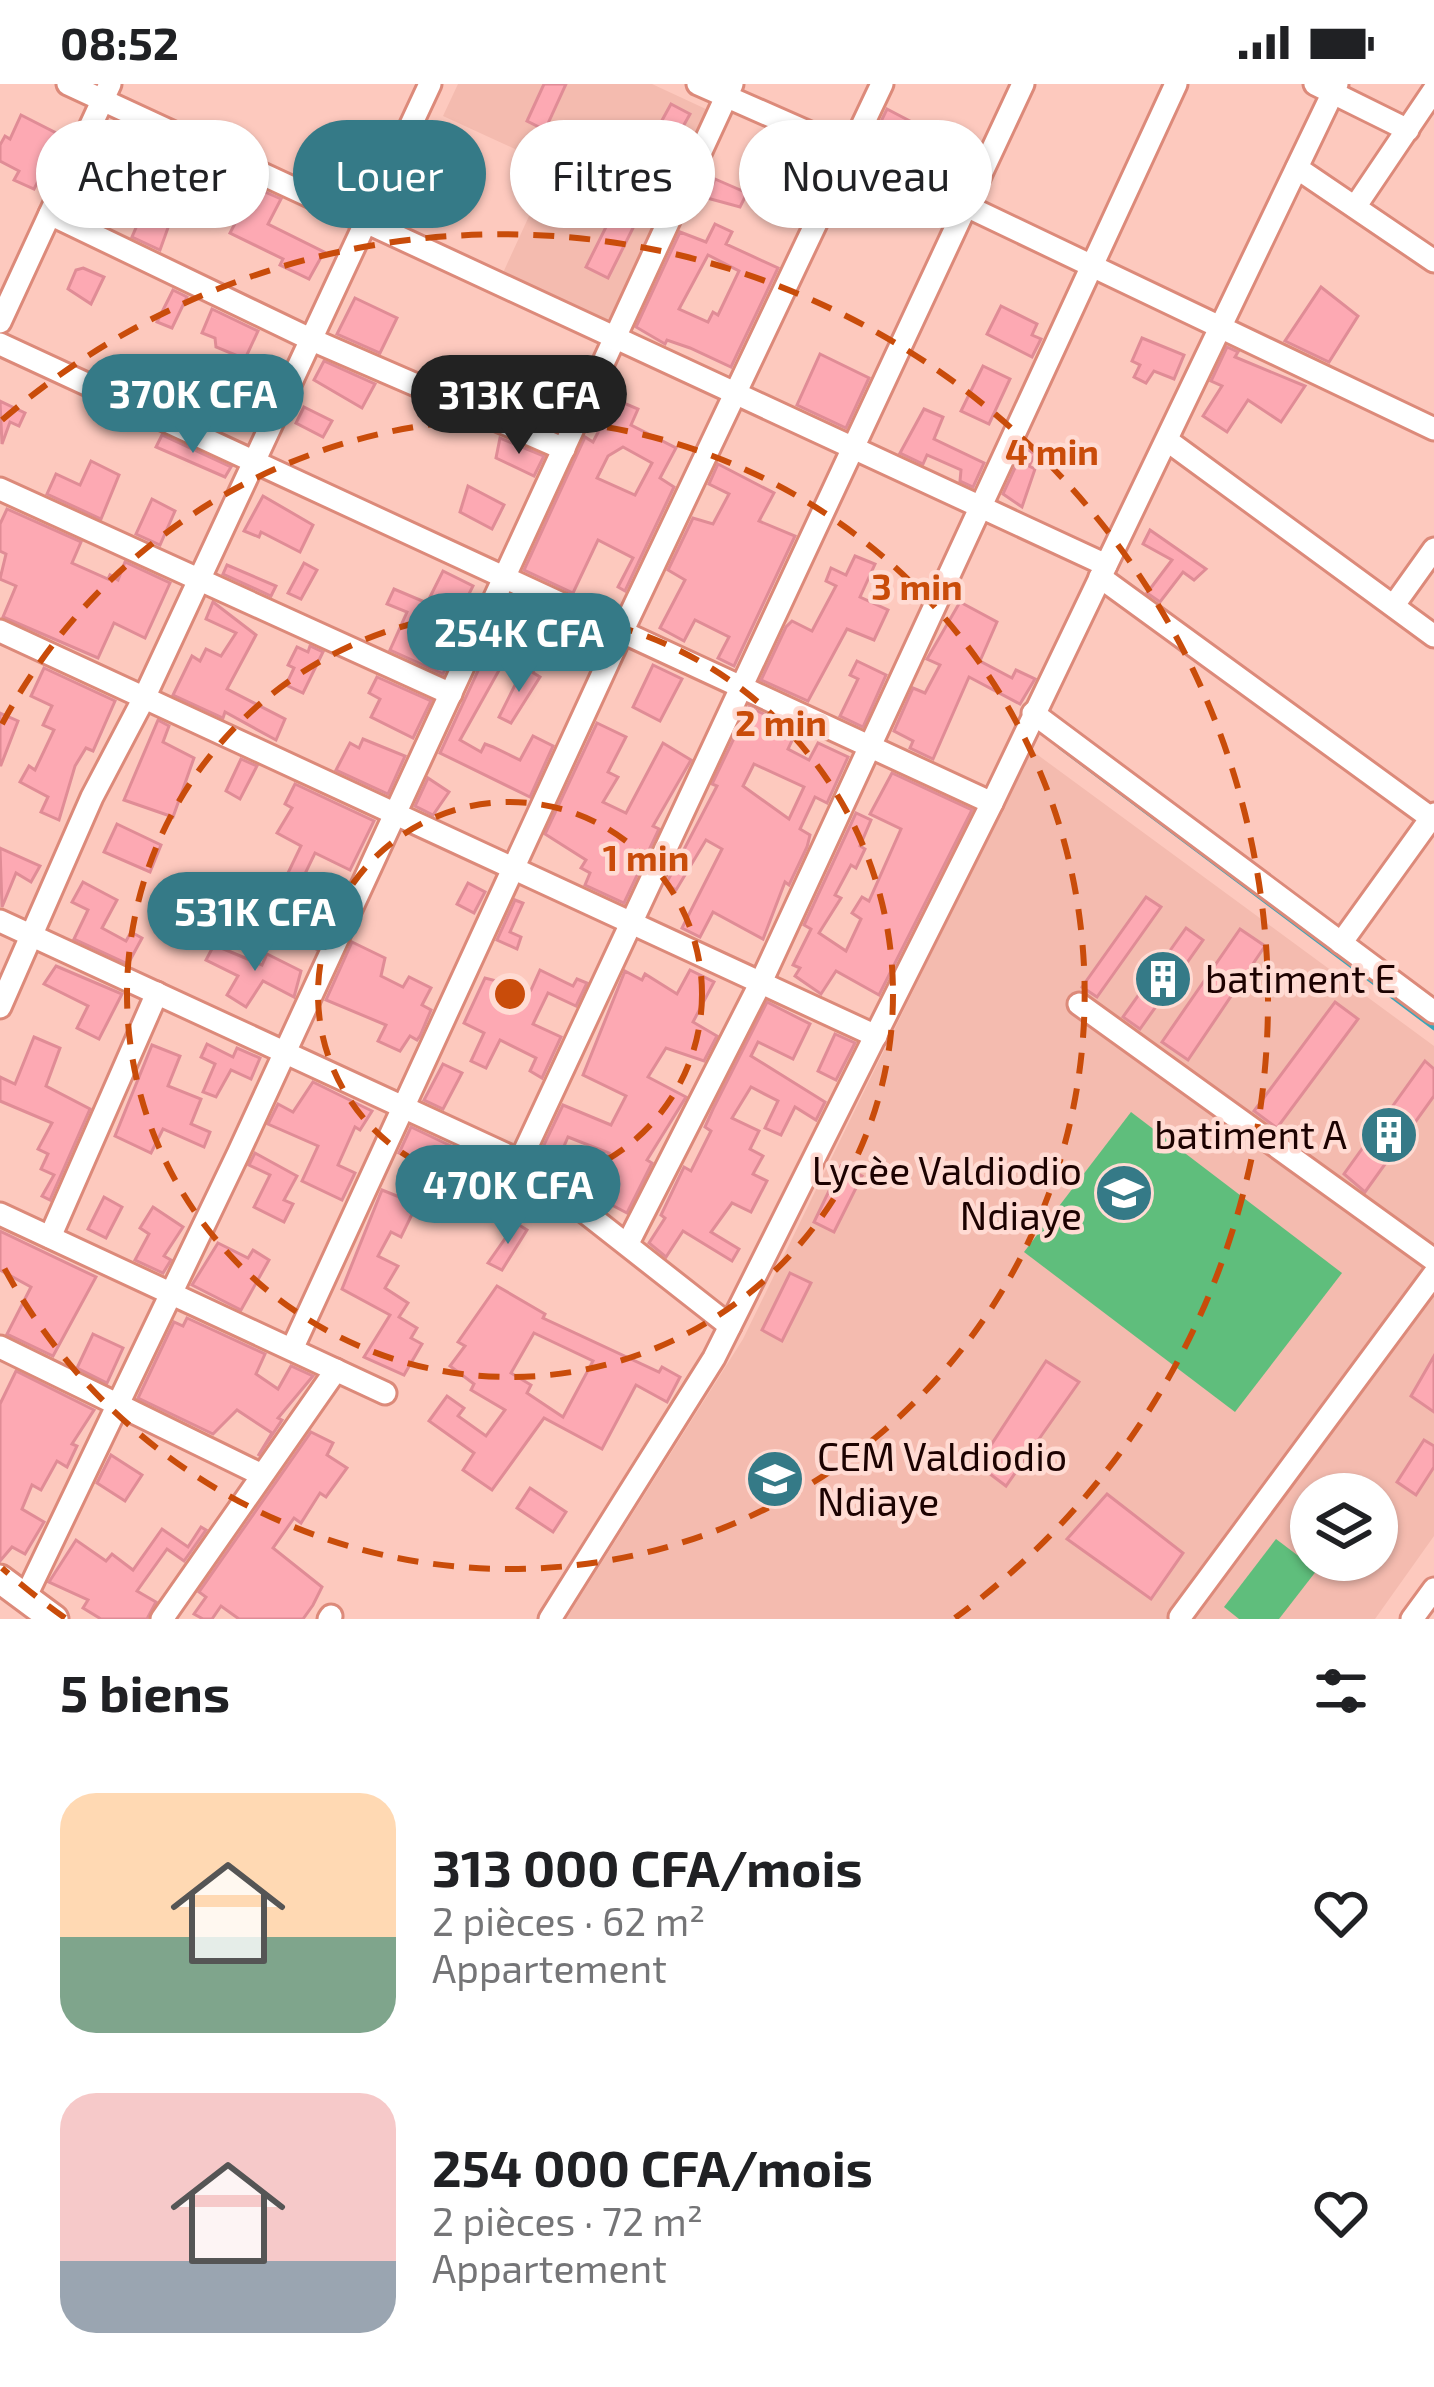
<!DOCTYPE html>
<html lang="fr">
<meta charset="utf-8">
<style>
body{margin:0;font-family:"Exo 2",sans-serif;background:#f6f6f6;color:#202124;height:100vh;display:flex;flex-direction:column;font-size:45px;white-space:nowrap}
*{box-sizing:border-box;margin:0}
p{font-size:39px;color:#757577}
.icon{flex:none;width:66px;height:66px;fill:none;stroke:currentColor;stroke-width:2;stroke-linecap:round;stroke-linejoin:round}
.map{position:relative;height:1535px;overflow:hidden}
.sheet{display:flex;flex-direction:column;background:#fff;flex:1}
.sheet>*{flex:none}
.banner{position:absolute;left:36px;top:36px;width:1362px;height:108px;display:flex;gap:24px}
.tools{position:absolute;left:1290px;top:1389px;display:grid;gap:24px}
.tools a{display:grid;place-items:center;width:108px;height:108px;border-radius:50%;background:#fff;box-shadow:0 3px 9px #0004;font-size:60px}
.price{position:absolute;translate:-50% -102px;padding:0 27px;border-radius:42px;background:#357a87;color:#fff;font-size:39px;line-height:78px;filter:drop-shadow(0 3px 6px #0008)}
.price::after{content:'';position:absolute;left:50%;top:72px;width:36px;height:27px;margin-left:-18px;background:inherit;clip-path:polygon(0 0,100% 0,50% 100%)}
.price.current{background:#222;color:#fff}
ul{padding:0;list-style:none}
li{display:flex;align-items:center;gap:36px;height:300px;padding:0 60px}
li span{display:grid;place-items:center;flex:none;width:336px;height:240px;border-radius:36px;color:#555}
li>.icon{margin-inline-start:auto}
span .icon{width:144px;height:144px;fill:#fffc;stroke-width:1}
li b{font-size:51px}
h2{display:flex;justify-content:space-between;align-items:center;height:144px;padding:0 60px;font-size:51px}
.tag{padding:0 42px;border-radius:54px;background:#fff;box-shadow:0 3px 9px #0004;font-size:42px;line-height:108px}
.tag.current{background:#357a87;color:#fff}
.status{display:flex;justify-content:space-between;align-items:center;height:84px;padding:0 60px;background:#fff;direction:ltr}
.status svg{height:33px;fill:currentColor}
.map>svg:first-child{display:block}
.built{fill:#f4bbaf;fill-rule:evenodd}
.green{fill:#5fbe7c}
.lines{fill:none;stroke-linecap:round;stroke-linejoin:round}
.stream{stroke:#38a5b9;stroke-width:4.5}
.building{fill:#fda9b3;stroke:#e08c96;stroke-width:3;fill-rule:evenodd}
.minor-casing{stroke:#dc8a7a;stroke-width:27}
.major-casing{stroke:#dc8a7a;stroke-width:33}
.minor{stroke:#fff;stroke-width:21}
.major{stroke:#fff;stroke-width:27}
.ring{fill:none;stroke:#c94c0a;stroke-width:6;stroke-dasharray:21 15}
.labels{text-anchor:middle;stroke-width:9;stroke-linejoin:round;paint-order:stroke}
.poi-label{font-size:39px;fill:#1c0201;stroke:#ffdbd3;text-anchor:start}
.centre{fill:#c94c0a;stroke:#ffdbd3;stroke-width:6}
.ring-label{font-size:36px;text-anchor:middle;font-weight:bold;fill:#c94c0a;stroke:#ffdbd3;stroke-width:9;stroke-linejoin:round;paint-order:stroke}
</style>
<div class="status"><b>08:52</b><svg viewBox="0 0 49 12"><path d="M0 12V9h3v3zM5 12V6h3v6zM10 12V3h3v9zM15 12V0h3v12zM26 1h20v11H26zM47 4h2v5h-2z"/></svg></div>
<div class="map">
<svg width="1434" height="1535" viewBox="0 0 1434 1535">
<rect width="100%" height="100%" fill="#fdc9be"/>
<!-- built -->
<g class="built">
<polygon points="458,0 652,0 708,26 609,240 502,191 552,82 443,32"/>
<path d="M1031,666L1434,962V1452L1375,1535H566L743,1255ZM1311,1410H1377V1476H1311Z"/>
</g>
<!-- green -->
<g class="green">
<polygon points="1131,1028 1342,1189 1235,1328 1024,1168"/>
<polygon points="1276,1455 1317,1486 1279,1535 1239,1535 1224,1523"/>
</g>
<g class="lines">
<!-- stream -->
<polyline class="stream" points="1060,663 1434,944"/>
</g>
<!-- building -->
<g class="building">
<polygon points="544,0 566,0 545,46 527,37"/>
<polygon points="671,20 690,30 657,89 639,78"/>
<polygon points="887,25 925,45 921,54 966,71 959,87 891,58 887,68 870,60"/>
<polygon points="21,31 62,52 34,105 14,96 19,87 0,77 0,61 5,52 10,55"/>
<polygon points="173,65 222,94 200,140 174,127 160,166 132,153 144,125 134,120 145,98 138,95 146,78 163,86"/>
<polygon points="715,95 747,109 740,123 707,114"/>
<polygon points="254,103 281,115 268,140 324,168 309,195 280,181 283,175 230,149"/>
<polygon points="621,113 643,124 608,194 586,183"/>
<path d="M715,140L732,148L726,160L778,184L731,283L690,264L667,256L665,260L636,243L680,148L706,158ZM708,171L739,187L718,231L713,228L708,238L679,225Z"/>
<polygon points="83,184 104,193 91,220 68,205 76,186"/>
<polygon points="1321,203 1358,232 1329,278 1285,257"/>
<polygon points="173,206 187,213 172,244 157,238"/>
<polygon points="355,214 397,234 380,269 337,250"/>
<polygon points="1001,222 1037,240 1032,251 1041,255 1032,273 987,250"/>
<polygon points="212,225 258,247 245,275 216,263 215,254 202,249"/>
<polygon points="1142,254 1184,271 1174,295 1154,287 1146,299 1134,293 1140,281 1132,277"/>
<polygon points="1227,263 1238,268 1235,273 1305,302 1281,338 1248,316 1227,348 1203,332 1222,302 1211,297"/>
<polygon points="820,270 869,294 846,344 797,321"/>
<polygon points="324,277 375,300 362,324 314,296"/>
<polygon points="983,282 1010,295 989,340 961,327"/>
<polygon points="209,286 241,301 226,336 219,339 178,318 162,302 170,287 202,300"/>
<polygon points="524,287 572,310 559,338 511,315"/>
<path d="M605,311L638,325L631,341L676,364L660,394L674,403L625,507L618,503L633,474L598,456L573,509L524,486L585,353L593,358L607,331L597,327ZM623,363L652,379L635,411L597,394L608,372Z"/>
<polygon points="0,317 25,329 19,342 10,338 2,360"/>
<polygon points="304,323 332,337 323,353 296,339"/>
<polygon points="924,325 943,333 934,355 984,379 973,403 960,397 961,386 927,371 923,380 900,369"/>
<polygon points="162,351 231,383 225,393 156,363"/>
<polygon points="500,354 544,372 534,392 496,374"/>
<polygon points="1024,364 1035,370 1029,382 1035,385 1022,423 1003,410"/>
<polygon points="91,377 119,391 101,435 47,410 56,390 80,401"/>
<polygon points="718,380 774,409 759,437 795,452 734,582 718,574 729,553 695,536 684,557 660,544 685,496 668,486 693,434 713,440 729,410 709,400"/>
<polygon points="468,402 504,421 492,445 460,428"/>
<polygon points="263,412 313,441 300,468 261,448 259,453 244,447"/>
<polygon points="152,415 175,427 160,461 136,450"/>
<polygon points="7,425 81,458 72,479 108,495 110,491 118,496 125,478 170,499 145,554 114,539 98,574 3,533 16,502 0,495 6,470 0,467 0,440"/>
<polygon points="1150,446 1206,485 1194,496 1183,488 1160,518 1147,509 1172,476 1143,460"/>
<polygon points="855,472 875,480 860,513 888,526 874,556 847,545 808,617 761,596 786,543 792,537 812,547 836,502 826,497 831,484 846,491"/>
<polygon points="304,479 317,486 301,515 288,509"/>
<polygon points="227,481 276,502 271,512 223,490"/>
<polygon points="443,487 473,502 450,548 460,553 443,590 390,566 407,528 387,520 394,505 427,519"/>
<polygon points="512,513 559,535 534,586 507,572 460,656 481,668 485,660 493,663 520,676 533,652 553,662 530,713 440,669"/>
<polygon points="213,518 256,551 227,605 285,635 276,656 225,628 223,634 173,611 192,572 200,577 206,565 221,572 236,549 206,535"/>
<polygon points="960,518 997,538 980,577 1012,594 1016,586 1035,595 1020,620 969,593 933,675 910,664 913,657 894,647 913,604 925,609 940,581 927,575"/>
<polygon points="310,562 323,568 303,609 286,601 294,584 288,581 297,563 308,568"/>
<polygon points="857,577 886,591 863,643 840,632 858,595 850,591"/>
<polygon points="653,581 682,595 660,637 633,623"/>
<polygon points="524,583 540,593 511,639 499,633"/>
<polygon points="44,584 115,617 93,667 86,664 75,682 59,736 41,728 48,713 20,698 29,682 35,686 54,646 43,641 52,622 31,612"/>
<polygon points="377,593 431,617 413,654 371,633 380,615 369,609"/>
<path d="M749,623L797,646L788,665L809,676L818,659L848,673L827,719L815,713L800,745L810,751L807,763L789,801L785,798L763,855L713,828L700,853L682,844L722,765L706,756L676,806L666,800L717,702L712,700ZM754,680L804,703L789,735L743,702Z"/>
<polygon points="0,629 18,637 1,681 0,681"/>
<polygon points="158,636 169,642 163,658 194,674 173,733 124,716"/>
<polygon points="597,639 626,653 608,688 618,693 603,718 626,729 663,659 691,676 653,742 659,745 624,819 585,801 590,789 581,784 586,776 545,750"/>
<polygon points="363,655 405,672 388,710 336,686 350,659 359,664"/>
<polygon points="241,675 257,682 240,715 226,707"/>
<polygon points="892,689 972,726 879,911 836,887 821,910 795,892 800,884 793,881 811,845 804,841 856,729 871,736 860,762 865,765 856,784 851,781 835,811 841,814 819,849 846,867 861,835 852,829 862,813 869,817 901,745 870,730"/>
<polygon points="428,694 449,708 433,731 415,722"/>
<polygon points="295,700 374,737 350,786 315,769 289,823 275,816 301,762 277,749 292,724 285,720"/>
<polygon points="117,740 161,761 150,788 104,768"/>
<polygon points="0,764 40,782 31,798 16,789 2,823"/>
<polygon points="83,798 117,816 102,844 126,857 131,848 142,854 128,880 74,855 88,826 72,818"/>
<polygon points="468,799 485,808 474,829 457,820"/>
<polygon points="1146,813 1161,823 1097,913 1082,903"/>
<polygon points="515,816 523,819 510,848 521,853 517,865 497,856"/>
<polygon points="288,826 325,846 316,865 279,845"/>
<polygon points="1186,844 1203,856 1140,945 1123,933"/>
<polygon points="1240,845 1265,862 1188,976 1162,958"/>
<polygon points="352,858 385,874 381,892 403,903 409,893 431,904 422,921 431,926 420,952 417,956 410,952 400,967 378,957 386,941 326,916"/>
<polygon points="214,861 262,881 267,870 301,887 294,913 263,897 246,923 227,911 238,892 206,876"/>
<polygon points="56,882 122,910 99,955 77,944 88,922 44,900"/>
<polygon points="540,886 573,902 577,895 587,899 576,922 548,909 533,940 561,953 542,994 530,987 536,974 500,956 486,984 471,977 484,949 464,939 485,894 531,906"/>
<polygon points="690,886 714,898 693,938 717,952 704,977 666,964 648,993 686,1013 647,1076 652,1079 627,1129 608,1119 613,1111 593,1100 609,1069 568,1053 558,1076 541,1067 563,1021 611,1041 626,1012 583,991 625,887 642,896 645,890 677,910"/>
<polygon points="767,918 810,940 793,975 758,958 751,972 825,1018 816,1036 795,1023 781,1051 765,1044 778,1017 751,1003 732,1034 759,1047 750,1065 763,1072 753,1090 767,1097 751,1128 732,1119 711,1148 739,1165 732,1177 683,1147 666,1173 649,1159 665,1134 661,1131 684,1083 691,1087 711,1047 705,1043 714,1023"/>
<polygon points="1335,918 1358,935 1277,1044 1254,1027"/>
<polygon points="835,950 855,959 836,996 818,987"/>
<polygon points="34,953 60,964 46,1002 90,1025 50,1116 42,1112 54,1091 41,1085 48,1070 38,1065 52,1039 0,1017 0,993 15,1000"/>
<polygon points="207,960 233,973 237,964 260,974 251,995 231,986 216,1013 203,1008 215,980 201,973"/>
<polygon points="152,961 180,972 168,1002 201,1015 191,1040 210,1048 204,1063 163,1045 151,1069 115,1052"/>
<polygon points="1425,977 1434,985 1434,1012 1365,1108 1344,1090"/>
<polygon points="443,980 462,989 443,1025 424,1016"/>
<polygon points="313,998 372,1027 360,1046 355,1043 338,1081 355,1089 342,1116 302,1097 318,1062 268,1040 278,1020 293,1028"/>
<polygon points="411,1043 451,1062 442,1086 399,1069"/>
<polygon points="255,1069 297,1092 284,1116 293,1120 284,1138 254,1123 270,1091 249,1081"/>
<polygon points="479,1075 506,1088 497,1105 471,1091"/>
<polygon points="841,1082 862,1092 834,1148 814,1138"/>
<polygon points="382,1106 417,1120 401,1153 391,1148 378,1172 398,1182 385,1204 408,1219 399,1233 417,1244 411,1254 422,1260 404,1291 364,1273 390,1231 342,1205"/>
<polygon points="104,1113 122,1123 106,1154 88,1145"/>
<polygon points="153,1123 183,1143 164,1172 171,1176 163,1189 135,1176 149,1150 140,1144"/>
<polygon points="516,1139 527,1146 502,1186 488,1179"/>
<polygon points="0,1147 96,1193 53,1272 7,1250 31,1203 0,1186"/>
<polygon points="218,1159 248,1174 253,1166 269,1176 241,1226 192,1201"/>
<polygon points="790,1189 811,1199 782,1257 762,1246"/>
<path d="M497,1202L545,1230L543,1234L659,1288L662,1283L680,1293L667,1318L636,1301L602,1365L544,1334L492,1406L463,1386L474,1369L429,1337L447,1312L464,1324L458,1332L486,1352L505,1326L471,1306L474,1300L450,1282L465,1262L458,1258ZM534,1249L593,1277L563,1333L527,1309L531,1301L511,1289Z"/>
<polygon points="187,1234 265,1270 256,1290 278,1305 291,1282 313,1292 278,1334 282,1336 258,1372 272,1349 237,1326 213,1350 138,1314 174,1238 183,1242"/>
<polygon points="93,1250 123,1264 107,1299 77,1284"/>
<polygon points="1434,1272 1434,1328 1411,1312"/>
<polygon points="1046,1277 1079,1298 1006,1402 978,1381"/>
<polygon points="16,1287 94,1326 72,1360 77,1362 67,1383 57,1377 41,1406 32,1401 22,1425 44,1438 25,1470 12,1463 0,1477 0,1320"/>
<polygon points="311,1348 333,1359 327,1371 347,1384 326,1413 320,1409 301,1439 294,1434 273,1464 322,1503 313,1521 303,1535 239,1535 221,1522 212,1535 203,1535 194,1530 206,1513 199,1508"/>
<polygon points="1424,1356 1434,1362 1434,1383 1416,1411 1397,1398"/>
<polygon points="111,1371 142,1391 125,1417 97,1399"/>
<polygon points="530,1404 566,1428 553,1448 517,1424"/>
<polygon points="1107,1410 1183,1469 1151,1515 1067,1455"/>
<polygon points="201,1443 206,1446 184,1477 167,1465 137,1507 156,1518 147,1535 101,1535 83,1524 88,1516 49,1498 76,1456 106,1477 112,1470 133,1486 162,1445 188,1463"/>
</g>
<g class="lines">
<defs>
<g id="minor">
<polyline points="68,0 1106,481"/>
<polyline points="698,0 853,68 1434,345"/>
<polyline points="1315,0 1408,46"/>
<polyline points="1297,84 1434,177"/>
<polyline points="1357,120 1434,6"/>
<polyline points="50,130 310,255 564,365"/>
<polyline points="0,238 110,0"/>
<polyline points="0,260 992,719"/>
<polyline points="1168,357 1434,552"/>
<polyline points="0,405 451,610"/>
<polyline points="1100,493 1431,734"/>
<polyline points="1394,521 1434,465"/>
<polyline points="0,547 876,952"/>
<polyline points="1033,629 1434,928"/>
<polyline points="0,837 520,1077 730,1242"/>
<polyline points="1341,859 1434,730"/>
<polyline points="1079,920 1434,1176"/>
<polyline points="0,923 92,713 144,614 430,0"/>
<polyline points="520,1077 1023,0"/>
<polyline points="0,1130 385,1309"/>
<polyline points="50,1153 157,909"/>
<polyline points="628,1159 761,898 1176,0"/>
<polyline points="0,1263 262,1391"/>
<polyline points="292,1265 622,548 882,0"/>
<polyline points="25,1514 238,1070 732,0"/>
<polyline points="1180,1533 1434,1190"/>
<polyline points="162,1535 336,1286"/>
<polyline points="329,1535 331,1532"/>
<polyline points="550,1535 714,1274 992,719 1337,0"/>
<polyline points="1412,1535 1434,1505"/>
</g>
<polyline id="major" points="0,1495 54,1535"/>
</defs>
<!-- minor casing -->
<use href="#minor" class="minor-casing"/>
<!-- major casing -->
<use href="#major" class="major-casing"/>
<!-- minor -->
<use href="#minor" class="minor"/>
<!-- major -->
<use href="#major" class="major"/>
</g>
<!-- distance rings -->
<g class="ring">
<circle cx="510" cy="910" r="192"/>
<circle cx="510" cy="910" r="383"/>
<path d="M2 640A575 575 0 1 1 2 1180"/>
<path d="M65 1534A766 766 0 0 1 2 1484M2 336A766 766 0 1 1 955 1534"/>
</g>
<!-- icons -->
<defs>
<symbol id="building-disc" viewBox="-11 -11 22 22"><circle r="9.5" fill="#357a87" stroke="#ffdbd3"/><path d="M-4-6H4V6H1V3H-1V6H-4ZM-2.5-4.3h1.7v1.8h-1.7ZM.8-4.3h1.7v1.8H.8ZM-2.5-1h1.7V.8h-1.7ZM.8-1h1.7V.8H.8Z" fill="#fff"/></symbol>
<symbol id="school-disc" viewBox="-11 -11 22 22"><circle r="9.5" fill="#357a87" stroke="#ffdbd3"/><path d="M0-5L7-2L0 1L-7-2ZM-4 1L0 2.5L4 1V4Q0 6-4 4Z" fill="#fff"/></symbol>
</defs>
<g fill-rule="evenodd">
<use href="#building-disc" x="1130" y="862" width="66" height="66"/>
<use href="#building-disc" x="1356" y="1018" width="66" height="66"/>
<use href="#school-disc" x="1091" y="1076" width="66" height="66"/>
<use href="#school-disc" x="742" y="1362" width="66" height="66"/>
</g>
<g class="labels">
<!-- poi labels -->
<g class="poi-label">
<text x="1205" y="909">batiment E</text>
<text x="1347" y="1065" text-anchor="end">batiment A</text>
<text x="1082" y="1101" text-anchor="end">Lycèe Valdiodio<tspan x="1082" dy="45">Ndiaye</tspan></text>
<text x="817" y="1387">CEM Valdiodio<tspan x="817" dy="45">Ndiaye</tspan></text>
</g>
</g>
<circle cx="510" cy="910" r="18" class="centre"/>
<g class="ring-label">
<text x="1052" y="381">4 min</text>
<text x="917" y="516">3 min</text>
<text x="781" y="652">2 min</text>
<text x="646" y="787">1 min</text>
</g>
</svg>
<div class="tools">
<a><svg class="icon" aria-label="layers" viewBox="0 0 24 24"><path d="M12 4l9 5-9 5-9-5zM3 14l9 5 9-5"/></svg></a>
</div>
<b class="price" style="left:193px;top:372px">370K CFA</b>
<b class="price current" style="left:519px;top:373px">313K CFA</b>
<b class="price" style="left:519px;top:611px">254K CFA</b>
<b class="price" style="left:255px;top:890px">531K CFA</b>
<b class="price" style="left:508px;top:1163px">470K CFA</b>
<div class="banner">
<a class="tag">Acheter</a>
<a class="tag current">Louer</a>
<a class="tag">Filtres</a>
<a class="tag">Nouveau</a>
</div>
</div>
<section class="sheet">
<h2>5 biens<svg class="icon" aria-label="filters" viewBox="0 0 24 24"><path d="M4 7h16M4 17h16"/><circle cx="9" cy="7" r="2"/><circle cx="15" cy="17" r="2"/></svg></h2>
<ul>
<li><span style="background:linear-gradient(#ffd9b3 60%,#7fa58c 0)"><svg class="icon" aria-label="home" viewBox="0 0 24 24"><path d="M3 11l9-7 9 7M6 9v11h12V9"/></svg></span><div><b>313 000 CFA/mois</b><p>2 pièces · 62 m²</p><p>Appartement</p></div><svg class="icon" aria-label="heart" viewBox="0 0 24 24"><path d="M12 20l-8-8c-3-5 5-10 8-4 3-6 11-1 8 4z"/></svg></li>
<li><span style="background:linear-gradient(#f6c9c9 70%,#9aa5b1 0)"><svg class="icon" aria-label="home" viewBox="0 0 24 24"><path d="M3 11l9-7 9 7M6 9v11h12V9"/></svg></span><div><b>254 000 CFA/mois</b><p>2 pièces · 72 m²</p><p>Appartement</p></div><svg class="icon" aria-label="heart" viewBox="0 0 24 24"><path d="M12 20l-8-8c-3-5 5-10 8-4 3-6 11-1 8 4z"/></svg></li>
</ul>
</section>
